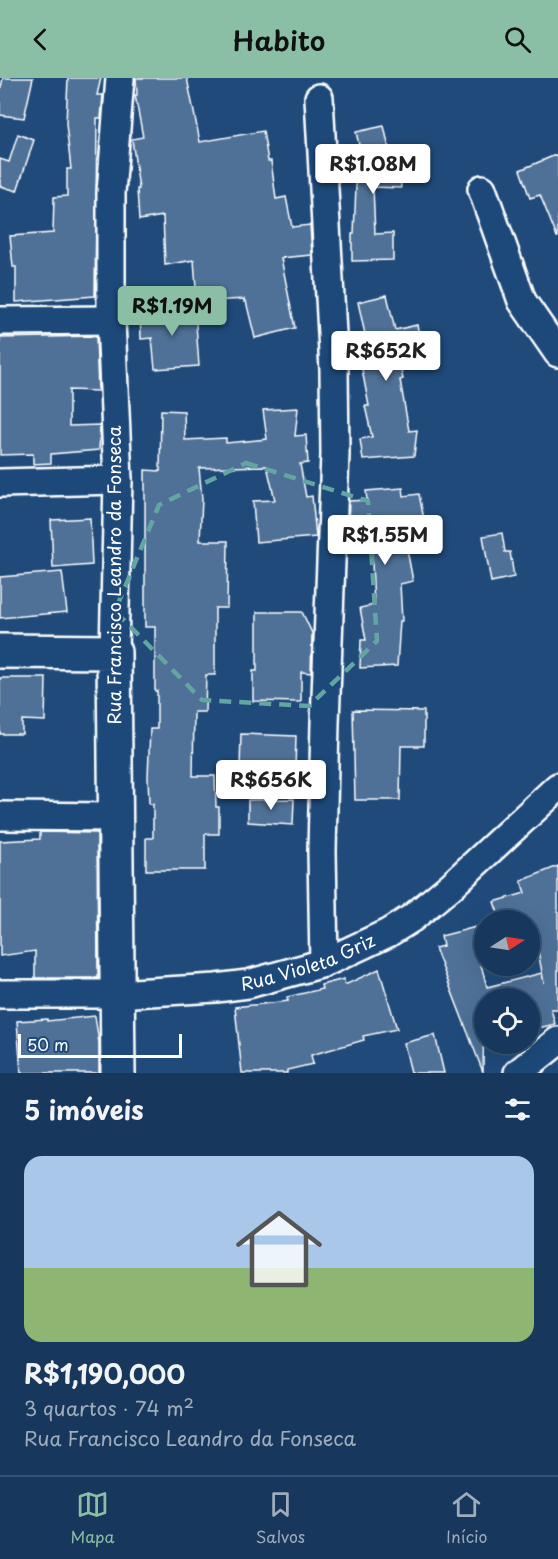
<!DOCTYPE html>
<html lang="pt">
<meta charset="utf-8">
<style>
body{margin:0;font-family:"Playpen Sans",sans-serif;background:#244365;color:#f1f3f6;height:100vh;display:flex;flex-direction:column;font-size:22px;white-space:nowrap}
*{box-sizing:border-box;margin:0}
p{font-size:20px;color:#9eacbb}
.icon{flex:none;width:33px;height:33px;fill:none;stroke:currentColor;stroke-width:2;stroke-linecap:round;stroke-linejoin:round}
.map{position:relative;height:995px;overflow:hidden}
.details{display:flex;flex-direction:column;background:#17385c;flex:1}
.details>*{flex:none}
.needle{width:39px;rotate:78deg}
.fabs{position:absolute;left:474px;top:832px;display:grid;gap:12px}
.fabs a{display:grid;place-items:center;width:66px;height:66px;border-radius:50%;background:#17385c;box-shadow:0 6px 24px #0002,0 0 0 2px #365272;font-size:30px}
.scale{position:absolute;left:18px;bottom:15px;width:164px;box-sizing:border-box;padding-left:6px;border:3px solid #fff;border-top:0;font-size:16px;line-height:21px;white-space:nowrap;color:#fff;-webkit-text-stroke:4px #1f4a7a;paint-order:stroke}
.price{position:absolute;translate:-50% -51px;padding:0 14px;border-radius:6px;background:#fff;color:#222;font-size:20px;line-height:39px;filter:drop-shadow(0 2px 3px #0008)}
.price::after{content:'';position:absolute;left:50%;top:36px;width:18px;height:14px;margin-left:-9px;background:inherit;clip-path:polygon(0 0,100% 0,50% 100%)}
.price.on{background:#8abfa5;color:#111}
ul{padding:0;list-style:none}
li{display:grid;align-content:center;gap:12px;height:318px;padding:0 24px}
li span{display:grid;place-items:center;height:186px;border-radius:18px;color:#555}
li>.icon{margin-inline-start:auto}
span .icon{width:108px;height:108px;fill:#fffc;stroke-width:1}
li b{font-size:26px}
h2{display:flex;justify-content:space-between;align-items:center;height:72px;padding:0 24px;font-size:26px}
header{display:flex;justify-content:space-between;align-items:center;height:78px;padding:0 24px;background:#8abfa5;color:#111;font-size:27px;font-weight:600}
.tabs{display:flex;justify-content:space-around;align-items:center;height:84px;border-top:2px solid #365272;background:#17385c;font-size:16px;color:#9eacbb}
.tabs a{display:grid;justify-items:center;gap:3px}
.tabs .on{color:#8abfa5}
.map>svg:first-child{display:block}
.building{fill:#507197;stroke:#fff;stroke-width:1.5}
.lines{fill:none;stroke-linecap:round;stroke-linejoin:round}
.minor-casing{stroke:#fff;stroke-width:32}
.major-casing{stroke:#fff;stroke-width:38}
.minor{stroke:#1f4a7a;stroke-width:27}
.major{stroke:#1f4a7a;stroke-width:33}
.marked{fill:none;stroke:#63a6a1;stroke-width:4.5;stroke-dasharray:12 8;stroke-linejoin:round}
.labels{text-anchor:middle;stroke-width:4.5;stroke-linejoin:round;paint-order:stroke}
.street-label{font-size:18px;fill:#fff;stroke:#1f4a7a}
</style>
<header><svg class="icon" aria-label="back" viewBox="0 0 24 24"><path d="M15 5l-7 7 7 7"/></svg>Habito<svg class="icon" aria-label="search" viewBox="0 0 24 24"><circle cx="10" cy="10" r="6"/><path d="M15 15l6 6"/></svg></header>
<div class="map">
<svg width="558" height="995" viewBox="0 0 558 995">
<rect width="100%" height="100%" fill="#1f4a7a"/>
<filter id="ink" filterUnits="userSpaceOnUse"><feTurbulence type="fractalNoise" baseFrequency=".0167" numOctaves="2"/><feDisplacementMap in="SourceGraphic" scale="12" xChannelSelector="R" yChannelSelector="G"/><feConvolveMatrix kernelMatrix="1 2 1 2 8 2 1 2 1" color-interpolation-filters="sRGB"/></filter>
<g filter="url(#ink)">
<!-- building -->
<g class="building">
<polygon points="3,0 33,0 24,40 0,37 0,14"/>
<polygon points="68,0 101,0 97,17 103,17 101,40 97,40 95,218 16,224 16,189 13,189 10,158 53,155 54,119 67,118 67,91 71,91 66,46"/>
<polygon points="136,0 187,0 200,64 263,53 268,83 271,83 276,121 286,119 292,149 310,147 312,177 281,180 295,250 255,260 246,223 244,224 244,221 197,224 194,182 165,187 163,138 139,142 137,111 139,111 132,61 143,59 135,17 137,17"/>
<polygon points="384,48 392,84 399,84 401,110 373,109 375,156 393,155 393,182 352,183 352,156 354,156 357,84 363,84 356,54"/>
<polygon points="18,56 34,62 17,113 0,108 0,81 9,84"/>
<polygon points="558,76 558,159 557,159 540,117 530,120 520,92"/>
<polygon points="387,217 395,252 417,247 422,270 397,276 403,301 400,302 409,353 417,352 414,378 363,382 360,361 372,359 365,328 369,328 361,286 371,284 358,224"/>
<polygon points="195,232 199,288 155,291 152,260 141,261 140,233"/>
<polygon points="96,258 98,313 69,312 69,348 100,347 99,372 51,376 51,385 33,386 33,376 0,377 0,260"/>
<polygon points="298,330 295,358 306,357 308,385 300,386 306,419 312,418 316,459 256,464 253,423 275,422 267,388 199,390 202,421 200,463 228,463 227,530 215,530 215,597 206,597 205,634 194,634 193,698 215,698 216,729 219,729 219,756 205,756 205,792 146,792 146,760 153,760 153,726 149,726 148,699 150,651 157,651 157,613 155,613 155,549 145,549 145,392 160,393 161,332 184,333 185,362 226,360 226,365 267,361 263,332"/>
<polygon points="403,410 404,418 419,416 426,452 404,456 413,503 400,506 402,543 400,543 397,588 360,590 361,562 366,562 360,530 374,527 371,464 347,468 349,423 367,422 366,413"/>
<polygon points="90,440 92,487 53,490 51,442"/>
<polygon points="502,455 505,474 510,474 514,499 491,504 483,458"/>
<polygon points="62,494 67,534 0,540 0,499"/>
<polygon points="257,534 302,534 312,555 311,595 301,594 301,624 253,623 253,593 257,593"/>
<polygon points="0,600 46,600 45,643 22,642 22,656 0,656"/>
<polygon points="353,632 424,633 424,668 401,668 400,722 355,722"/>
<polygon points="241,656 296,658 295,692 240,690"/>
<polygon points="294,721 293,747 248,744 248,722"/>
<polygon points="40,754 97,755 98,900 35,900 35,873 0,878 0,763 40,761"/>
<polygon points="558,788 558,931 551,931 555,946 530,952 530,921 484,921 483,994 435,870 443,868 441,858 480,848 484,870 477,872 487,909 542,895 544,905 535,857 530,859 530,843 501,843 494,824 525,815 521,803"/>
<polygon points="379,891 397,951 363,958 364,962 311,977 313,986 287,992 287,995 242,995 235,929 288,923 287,919 322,911 321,907 344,901 345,907"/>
<polygon points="95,938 99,965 99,995 21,995 17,943 47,941 47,943"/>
<polygon points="435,957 444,995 411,995 404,965"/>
</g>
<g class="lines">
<defs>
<g id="minor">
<polyline points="319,20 334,292 335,376 325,645 322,773 324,885"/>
<polyline points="482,111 522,223 558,275"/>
<polyline points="0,243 111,242"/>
<polyline points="0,405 118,402"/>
<polyline points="114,574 118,402 111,242 111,115 120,0"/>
<polyline points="0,738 116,739"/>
<path id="s1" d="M0,916H116L216,910L248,906L324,885L388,855L412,840L452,807L558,709"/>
<polyline points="518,995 558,963"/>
</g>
<polyline id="major" points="0,573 114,574 118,995"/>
</defs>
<!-- minor casing -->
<use href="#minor" class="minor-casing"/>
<!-- major casing -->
<use href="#major" class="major-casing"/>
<!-- minor -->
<use href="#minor" class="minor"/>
<!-- major -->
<use href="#major" class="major"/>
</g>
</g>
<!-- marked area -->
<path class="marked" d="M246,385L368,423L377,563L309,628L202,622L115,533L159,427Z"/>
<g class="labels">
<!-- street labels -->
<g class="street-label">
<text transform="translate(115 497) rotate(-90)" y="6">Rua Francisco Leandro da Fonseca</text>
<text dy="6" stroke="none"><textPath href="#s1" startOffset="312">Rua Violeta Griz</textPath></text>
</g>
</g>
</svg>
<div class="fabs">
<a><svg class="needle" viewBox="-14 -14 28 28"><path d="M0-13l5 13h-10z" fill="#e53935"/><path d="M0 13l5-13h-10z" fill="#9eacbb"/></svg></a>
<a><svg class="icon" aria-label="locate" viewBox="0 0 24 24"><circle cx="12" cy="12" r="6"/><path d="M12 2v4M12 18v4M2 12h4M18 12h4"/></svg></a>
</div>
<div class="scale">50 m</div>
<b class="price" style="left:373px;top:117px">R$1.08M</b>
<b class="price on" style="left:172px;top:259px">R$1.19M</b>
<b class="price" style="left:386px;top:304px">R$652K</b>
<b class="price" style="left:385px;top:488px">R$1.55M</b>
<b class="price" style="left:271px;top:733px">R$656K</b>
</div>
<section class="details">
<h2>5 imóveis<svg class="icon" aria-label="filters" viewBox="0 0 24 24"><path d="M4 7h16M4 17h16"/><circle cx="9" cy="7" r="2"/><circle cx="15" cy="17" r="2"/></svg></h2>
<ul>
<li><span style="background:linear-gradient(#a9c7e8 60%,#8fb573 0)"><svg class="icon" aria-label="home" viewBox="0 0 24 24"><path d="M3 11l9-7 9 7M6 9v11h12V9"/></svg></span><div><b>R$1,190,000</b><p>3 quartos · 74 m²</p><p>Rua Francisco Leandro da Fonseca</p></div></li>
</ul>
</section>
<nav class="tabs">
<a class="on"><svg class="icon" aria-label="map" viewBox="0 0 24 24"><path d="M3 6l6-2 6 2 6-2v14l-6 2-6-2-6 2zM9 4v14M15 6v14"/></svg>Mapa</a>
<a><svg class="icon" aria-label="saved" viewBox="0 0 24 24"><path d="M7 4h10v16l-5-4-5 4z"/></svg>Salvos</a>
<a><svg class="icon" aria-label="home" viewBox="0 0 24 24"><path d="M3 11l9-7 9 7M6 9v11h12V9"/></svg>Início</a>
</nav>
